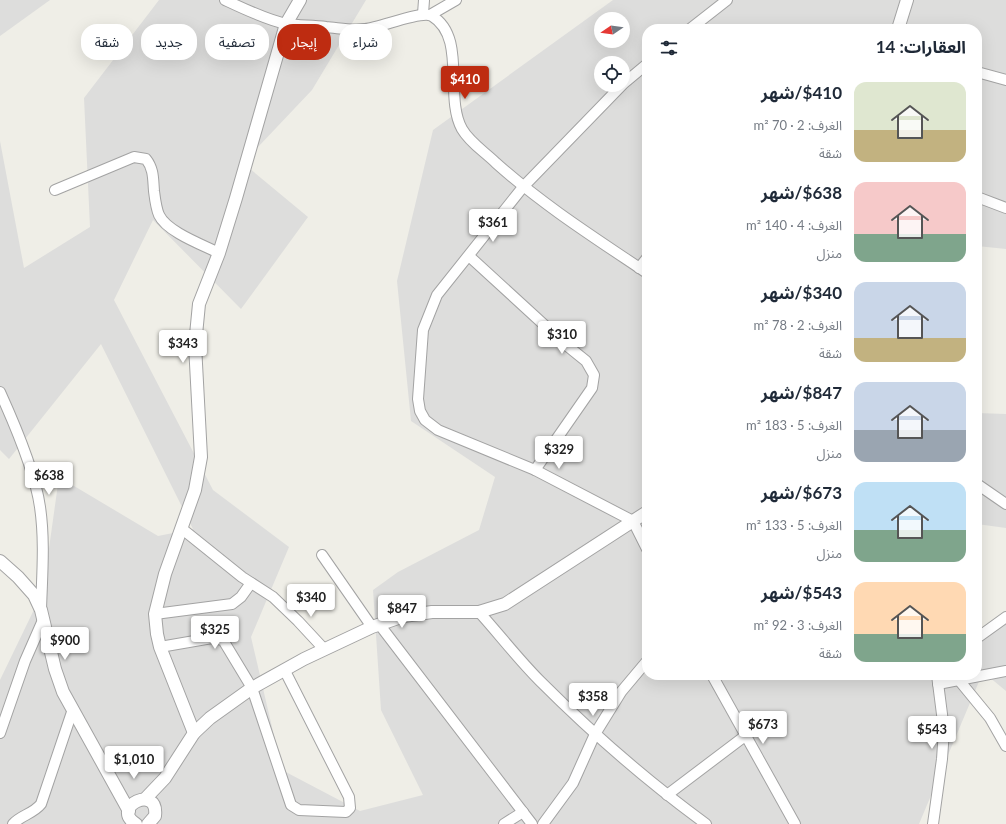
<!DOCTYPE html>
<html lang="ar">
<meta charset="utf-8">
<style>
body{margin:0;font-family:Lato,"Noto Sans Arabic",sans-serif;background:#f2f2f3;color:#1f2937;direction:rtl;height:100vh;display:flex;flex-direction:column;font-size:15px;white-space:nowrap}
*{box-sizing:border-box;margin:0}
p{font-size:13px;color:#747a83}
.icon{flex:none;width:22px;height:22px;fill:none;stroke:currentColor;stroke-width:2;stroke-linecap:round;stroke-linejoin:round}
.map{position:relative;flex:1;overflow:hidden;direction:ltr}
.side{position:absolute;left:642px;top:24px;width:340px;height:656px;display:flex;flex-direction:column;background:#fff;border-radius:16px;box-shadow:0 4px 16px #0002;direction:rtl}
.side>*{flex:none}
.hud{position:absolute;left:12px;top:24px;width:380px;height:36px;direction:rtl;display:flex;gap:8px}
.needle{width:26px;rotate:257deg}
.buttons{position:absolute;left:594px;top:12px;display:grid;gap:8px}
.buttons a{display:grid;place-items:center;width:36px;height:36px;border-radius:50%;background:#fff;box-shadow:0 4px 16px #0002;font-size:20px}
.price{position:absolute;translate:-50% -34px;padding:0 9px;border-radius:4px;background:#fff;color:#222;font-size:13px;line-height:26px;filter:drop-shadow(0 1px 2px #0008)}
.price::after{content:'';position:absolute;left:50%;top:24px;width:12px;height:9px;margin-left:-6px;background:inherit;clip-path:polygon(0 0,100% 0,50% 100%)}
.price.current{background:#be2c11;color:#fff}
ul{padding:0;list-style:none}
li{display:flex;align-items:center;gap:12px;height:100px;padding:0 16px}
li span{display:grid;place-items:center;flex:none;width:112px;height:80px;border-radius:12px;color:#555}
li>.icon{margin-inline-start:auto}
span .icon{width:48px;height:48px;fill:#fffc;stroke-width:1}
li b{font-size:17px}
h2{display:flex;justify-content:space-between;align-items:center;height:48px;padding:0 16px;font-size:17px}
.pill{padding:0 14px;border-radius:16px;background:#fff;box-shadow:0 4px 16px #0002;font-size:14px;line-height:36px}
.pill.current{background:#be2c11;color:#fff}
.map>svg:first-child{display:block}
.residential{fill:#dddddc;fill-rule:evenodd}
.lines{fill:none;stroke-linecap:round;stroke-linejoin:round}
.minor-casing{stroke:#a3a3a3;stroke-width:12}
.tertiary-casing{stroke:#a3a3a3;stroke-width:14}
.minor{stroke:#fff;stroke-width:10}
.tertiary{stroke:#fff;stroke-width:12}
</style>
<div class="map">
<svg width="1006" height="824" viewBox="0 0 1006 824">
<rect width="100%" height="100%" fill="#efeee7"/>
<!-- residential -->
<g class="residential">
<polygon points="0,0 50,0 0,36"/>
<path d="M159,0H366L312,90L243,163L308,217L241,309L153,220L114,300L213,490L289,547L251,637L282,770L360,811L423,795L381,710L373,590L398,572L479,530L495,477L411,421L397,281L433,130L613,0H1006V249L977,246V29H647V675H977V631L1006,623V691L983,672L919,824H0V680L43,591L59,477L158,536L193,529L101,344L9,459L0,450V141L24,268L90,227L84,98ZM601,19H623V41H601ZM601,63H623V85H601Z"/>
<polygon points="977,413 1006,414 1006,528 977,524"/>
</g>
<g class="lines">
<defs>
<g id="minor">
<path d="M225,0C242,8 269,21 287,24C300,26 313,25 326,27C339,28 352,31 365,29C380,28 421,10 432,16C467,37 444,97 462,129C470,143 485,152 496,163C543,205 595,238 647,273"/>
<polyline points="423,14 424,0"/>
<polyline points="430,15 456,0"/>
<polyline points="690,29 727,0"/>
<polyline points="977,72 1006,80"/>
<polyline points="623,84 647,64"/>
<polyline points="622,85 523,187 437,295 423,330 418,399 420,411 425,420 438,430 535,470 633,521 647,549"/>
<path d="M55,190L134,157L146,159C154,169 153,180 154,191C155,199 156,208 159,215C167,232 203,245 219,253"/>
<polyline points="977,197 1006,208"/>
<polyline points="469,256 565,344 586,361 594,375 592,388 535,470"/>
<polyline points="639,268 647,258"/>
<path d="M0,392C15,425 35,471 40,507C45,541 42,576 41,610"/>
<polyline points="977,484 1006,504"/>
<polyline points="181,528 242,577 273,597 298,621 324,649"/>
<polyline points="322,555 372,627"/>
<path d="M479,612C499,634 518,659 540,681C591,732 647,781 706,824"/>
<polyline points="155,614 232,604 241,597 251,583"/>
<polyline points="379,624 532,824"/>
<polyline points="977,638 1006,617"/>
<polyline points="160,647 212,638 223,640 252,688 291,805 299,810 346,812 350,808 349,797 285,671"/>
<polyline points="712,675 795,824"/>
<polyline points="958,679 990,718 1006,746"/>
<polyline points="938,684 1006,671"/>
<polyline points="0,733 25,661 43,620"/>
<polyline points="667,795 745,736"/>
<path d="M13,824C21,815 33,814 41,804L72,712"/>
<polyline points="504,824 523,812"/>
<polyline points="543,824 573,783 595,734 621,692 647,661"/>
<polyline points="933,824 942,759 944,730 937,675"/>
</g>
<g id="tertiary">
<polyline points="898,29 907,0"/>
<polyline points="0,561 18,577 34,595 41,610 55,669 63,692 129,811"/>
<polyline points="194,733 160,647 157,634 155,614 165,574 195,490 201,457 195,345 199,304 219,253 236,198 286,24 300,0"/>
<polyline points="145,799 165,778 194,733 210,718 252,688 304,659 372,627 404,616 432,612 479,612 505,604 647,512"/>
<path d="M136,824C109,807 159,783 155,816L148,824"/>
</g>
</defs>
<!-- minor casing -->
<use href="#minor" class="minor-casing"/>
<!-- tertiary casing -->
<use href="#tertiary" class="tertiary-casing"/>
<!-- minor -->
<use href="#minor" class="minor"/>
<!-- tertiary -->
<use href="#tertiary" class="tertiary"/>
</g>
</svg>
<div class="buttons">
<a><svg class="needle" viewBox="-14 -14 28 28"><path d="M0-13l5 13h-10z" fill="#e53935"/><path d="M0 13l5-13h-10z" fill="#747a83"/></svg></a>
<a><svg class="icon" aria-label="locate" viewBox="0 0 24 24"><circle cx="12" cy="12" r="6"/><path d="M12 2v4M12 18v4M2 12h4M18 12h4"/></svg></a>
</div>
<b class="price current" style="left:465px;top:100px">$410</b>
<b class="price" style="left:493px;top:243px">$361</b>
<b class="price" style="left:562px;top:355px">$310</b>
<b class="price" style="left:183px;top:364px">$343</b>
<b class="price" style="left:559px;top:470px">$329</b>
<b class="price" style="left:49px;top:496px">$638</b>
<b class="price" style="left:311px;top:618px">$340</b>
<b class="price" style="left:402px;top:629px">$847</b>
<b class="price" style="left:215px;top:650px">$325</b>
<b class="price" style="left:65px;top:661px">$900</b>
<b class="price" style="left:593px;top:717px">$358</b>
<b class="price" style="left:763px;top:745px">$673</b>
<b class="price" style="left:932px;top:750px">$543</b>
<b class="price" style="left:134px;top:780px">$1,010</b>
<div class="hud">
<a class="pill">شراء</a>
<a class="pill current">إيجار</a>
<a class="pill">تصفية</a>
<a class="pill">جديد</a>
<a class="pill">شقة</a>
</div>
<section class="side">
<h2>العقارات: 14<svg class="icon" aria-label="filters" viewBox="0 0 24 24"><path d="M4 7h16M4 17h16"/><circle cx="9" cy="7" r="2"/><circle cx="15" cy="17" r="2"/></svg></h2>
<ul>
<li><span style="background:linear-gradient(#dfe7d0 60%,#c2b280 0)"><svg class="icon" aria-label="home" viewBox="0 0 24 24"><path d="M3 11l9-7 9 7M6 9v11h12V9"/></svg></span><div><b>$410/شهر</b><p>الغرف: 2 · 70 m²</p><p>شقة</p></div></li>
<li><span style="background:linear-gradient(#f6c9c9 65%,#7fa58c 0)"><svg class="icon" aria-label="home" viewBox="0 0 24 24"><path d="M3 11l9-7 9 7M6 9v11h12V9"/></svg></span><div><b>$638/شهر</b><p>الغرف: 4 · 140 m²</p><p>منزل</p></div></li>
<li><span style="background:linear-gradient(#c9d6e8 70%,#c2b280 0)"><svg class="icon" aria-label="home" viewBox="0 0 24 24"><path d="M3 11l9-7 9 7M6 9v11h12V9"/></svg></span><div><b>$340/شهر</b><p>الغرف: 2 · 78 m²</p><p>شقة</p></div></li>
<li><span style="background:linear-gradient(#c9d6e8 60%,#9aa5b1 0)"><svg class="icon" aria-label="home" viewBox="0 0 24 24"><path d="M3 11l9-7 9 7M6 9v11h12V9"/></svg></span><div><b>$847/شهر</b><p>الغرف: 5 · 183 m²</p><p>منزل</p></div></li>
<li><span style="background:linear-gradient(#bfe0f5 60%,#7fa58c 0)"><svg class="icon" aria-label="home" viewBox="0 0 24 24"><path d="M3 11l9-7 9 7M6 9v11h12V9"/></svg></span><div><b>$673/شهر</b><p>الغرف: 5 · 133 m²</p><p>منزل</p></div></li>
<li><span style="background:linear-gradient(#ffd9b3 65%,#7fa58c 0)"><svg class="icon" aria-label="home" viewBox="0 0 24 24"><path d="M3 11l9-7 9 7M6 9v11h12V9"/></svg></span><div><b>$543/شهر</b><p>الغرف: 3 · 92 m²</p><p>شقة</p></div></li>
</ul>
</section>
</div>
